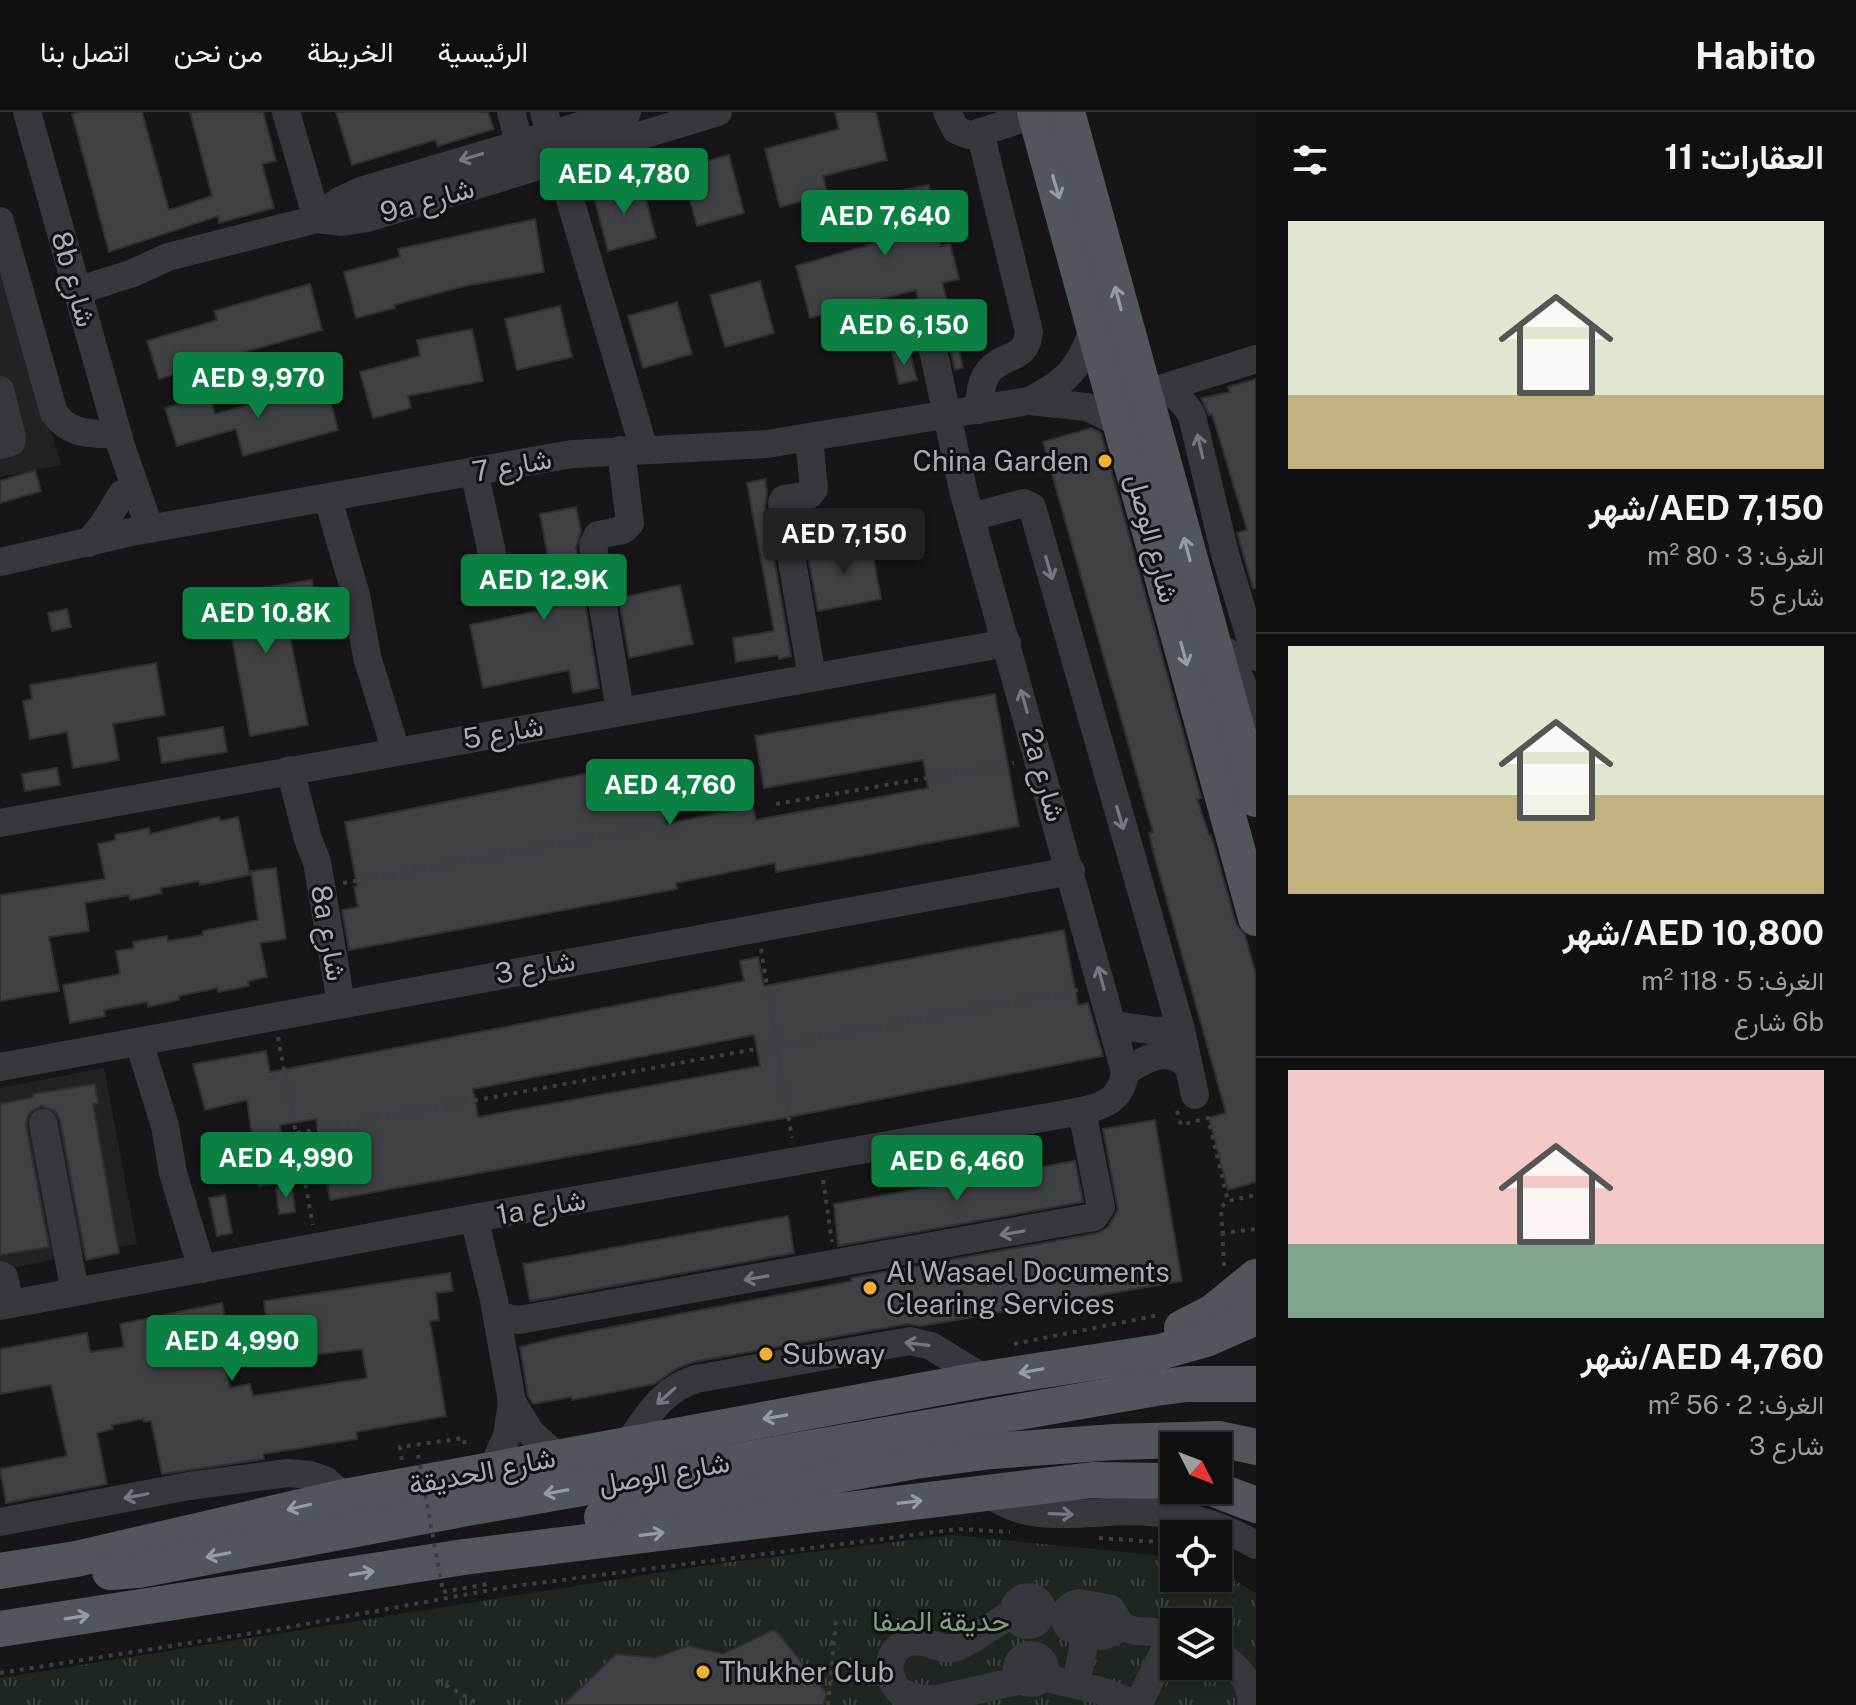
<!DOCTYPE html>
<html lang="ar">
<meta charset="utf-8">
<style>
body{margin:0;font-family:"Public Sans",Vazirmatn,sans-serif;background:#1e1e20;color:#f1f3f6;direction:rtl;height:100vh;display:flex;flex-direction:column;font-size:30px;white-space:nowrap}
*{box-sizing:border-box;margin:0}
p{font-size:26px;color:#9c9d9f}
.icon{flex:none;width:44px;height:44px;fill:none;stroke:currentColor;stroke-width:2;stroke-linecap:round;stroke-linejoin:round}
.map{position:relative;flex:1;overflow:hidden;direction:ltr}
.sheet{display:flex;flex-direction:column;background:#101012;width:600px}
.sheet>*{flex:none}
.needle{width:52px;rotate:132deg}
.tools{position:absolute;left:1160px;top:1320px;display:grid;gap:16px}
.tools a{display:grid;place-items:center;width:72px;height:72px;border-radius:0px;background:#101012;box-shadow:0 2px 6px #0004,0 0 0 2px #303032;font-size:40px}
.price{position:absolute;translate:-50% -68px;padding:0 18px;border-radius:8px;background:#0b8043;color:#fff;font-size:26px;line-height:52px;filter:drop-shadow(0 2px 4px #0008)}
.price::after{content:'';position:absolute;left:50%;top:48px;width:24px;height:18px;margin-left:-12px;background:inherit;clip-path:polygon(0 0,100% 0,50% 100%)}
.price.on{background:#222;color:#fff}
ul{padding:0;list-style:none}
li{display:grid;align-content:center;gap:16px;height:424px;padding:0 32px}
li+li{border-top:2px solid #303032}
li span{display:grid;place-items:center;height:248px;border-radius:0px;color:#555}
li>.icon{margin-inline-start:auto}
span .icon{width:144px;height:144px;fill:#fffc;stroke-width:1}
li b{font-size:34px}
h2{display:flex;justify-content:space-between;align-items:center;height:96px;padding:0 32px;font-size:34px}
header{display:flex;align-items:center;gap:48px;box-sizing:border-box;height:112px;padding:0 40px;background:#101012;border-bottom:2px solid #303032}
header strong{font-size:38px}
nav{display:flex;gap:44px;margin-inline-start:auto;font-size:28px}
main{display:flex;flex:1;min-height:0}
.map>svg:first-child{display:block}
.built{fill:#222225}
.grass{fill:url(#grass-tufts);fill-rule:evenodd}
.building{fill:#404145;stroke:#303034;stroke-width:2;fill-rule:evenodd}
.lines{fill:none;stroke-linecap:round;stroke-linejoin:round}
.path{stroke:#3d3f44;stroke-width:4;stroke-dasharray:4 6;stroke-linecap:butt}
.minor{stroke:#37383d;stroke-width:28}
.major{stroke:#53555c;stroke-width:36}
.path-bridge{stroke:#3d3f44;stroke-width:4;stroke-dasharray:4 6;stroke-linecap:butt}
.oneway{stroke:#757881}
.oneway2{stroke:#979ba6}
.poi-dot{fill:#f2b134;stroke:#111113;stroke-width:3}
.labels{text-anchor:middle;stroke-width:6;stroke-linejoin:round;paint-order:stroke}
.street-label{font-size:28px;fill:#a8adb8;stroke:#111113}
.poi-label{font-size:28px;fill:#a8adb8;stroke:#111113;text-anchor:start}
.park-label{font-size:28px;fill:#7fa381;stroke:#111113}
</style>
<header>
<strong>Habito</strong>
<nav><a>الرئيسية</a><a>الخريطة</a><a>من نحن</a><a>اتصل بنا</a></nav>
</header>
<main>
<section class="sheet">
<h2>العقارات: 11<svg class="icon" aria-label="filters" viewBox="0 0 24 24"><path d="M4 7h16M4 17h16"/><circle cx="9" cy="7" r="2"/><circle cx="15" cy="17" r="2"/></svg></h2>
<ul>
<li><span style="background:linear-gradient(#dfe7d0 70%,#c2b280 0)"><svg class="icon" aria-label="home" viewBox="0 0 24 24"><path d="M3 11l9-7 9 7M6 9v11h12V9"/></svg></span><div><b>AED 7,150/شهر</b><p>الغرف: 3 · 80 m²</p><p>شارع 5</p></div></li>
<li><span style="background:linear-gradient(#dfe7d0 60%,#c2b280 0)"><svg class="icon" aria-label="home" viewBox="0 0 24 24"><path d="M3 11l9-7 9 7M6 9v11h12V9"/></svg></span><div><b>AED 10,800/شهر</b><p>الغرف: 5 · 118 m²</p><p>6b شارع</p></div></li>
<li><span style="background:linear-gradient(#f6c9c9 70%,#7fa58c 0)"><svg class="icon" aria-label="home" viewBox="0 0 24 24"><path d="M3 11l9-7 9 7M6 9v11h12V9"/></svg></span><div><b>AED 4,760/شهر</b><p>الغرف: 2 · 56 m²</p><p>شارع 3</p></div></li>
</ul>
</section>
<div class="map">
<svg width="1256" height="1593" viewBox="0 0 1256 1593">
<defs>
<pattern id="grass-tufts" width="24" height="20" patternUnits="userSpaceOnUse" patternTransform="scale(2)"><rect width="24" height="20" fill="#1e261f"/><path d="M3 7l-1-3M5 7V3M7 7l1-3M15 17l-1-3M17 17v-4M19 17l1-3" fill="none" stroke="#3c433d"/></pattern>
</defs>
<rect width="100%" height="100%" fill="#161618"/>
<!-- built -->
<g class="built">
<polygon points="0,142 61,353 0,365"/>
<polygon points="104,956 137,1132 0,1158 0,976"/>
</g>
<!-- grass -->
<path class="grass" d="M952,1423L1174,1445V1466H1218V1458L1256,1481V1593H0V1566L707,1453ZM1174,1510H1218V1554H1174Z"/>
<!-- building -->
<g class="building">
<polygon points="80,0 142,0 169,98 212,84 190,0 263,0 276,49 262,52 274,96 219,111 218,104 109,140 72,2"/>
<polygon points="336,0 488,0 494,17 438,34 435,28 352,53"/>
<polygon points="835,0 876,0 887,48 823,64 828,83 780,95 765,37 839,17"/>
<polygon points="729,43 744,101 697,114 681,56"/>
<polygon points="641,68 656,126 608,139 593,81"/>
<polygon points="929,73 941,134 950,131 959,167 942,171 947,188 920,195 916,178 810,206 796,154 872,132 863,86"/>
<polygon points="535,107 544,160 465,174 394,193 395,196 356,206 344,160 400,145 398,137"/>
<polygon points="760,169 774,221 725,235 710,183"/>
<polygon points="310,172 322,218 203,252 203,254 159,267 147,229 217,208 214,199"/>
<polygon points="677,190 692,242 643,256 628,204"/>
<polygon points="560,194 572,245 517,258 505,207"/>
<polygon points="472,217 483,269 408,284 411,296 373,306 360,260 420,244 417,228"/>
<polygon points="909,237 917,268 899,272 892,241"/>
<polygon points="959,238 963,256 955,258 951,240"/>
<polygon points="1256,267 1256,476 1253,476 1237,421 1247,418 1212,302 1209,303 1201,286 1230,280 1228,275"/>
<polygon points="326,271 338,318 243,344 236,317 177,334 165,296 210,283 215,302"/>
<polygon points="1091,316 1101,321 1201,686 1197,687 1209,723 1211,723 1236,812 1245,823 1256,863 1256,1070 1228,1078 1209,1006 1226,1001 1153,739 1149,721 1153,720 1043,330"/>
<polygon points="35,358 41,379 0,391 0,369"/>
<polygon points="765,367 767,382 765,394 791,544 779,547 778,543 736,550 733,526 774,519 747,371"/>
<polygon points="576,395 581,419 576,436 599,576 573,581 569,558 483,576 470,513 557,495 540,402"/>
<polygon points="844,429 845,437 871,432 881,487 818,499 808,444 824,441 823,433"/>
<polygon points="312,468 315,485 283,491 308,613 250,624 231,521 225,522 219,483"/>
<polygon points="680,473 693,532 629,546 619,486"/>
<polygon points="67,497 71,515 52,519 48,501"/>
<polygon points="156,551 165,603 113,612 119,648 73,656 67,620 30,627 23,589 32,587 30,573"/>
<polygon points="995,582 1019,714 776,760 775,751 676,771 677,777 349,838 342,798 358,795 354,775 357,774 345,710 654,648 666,712 753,694 756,708 928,676 923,648 764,676 755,624"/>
<polygon points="223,615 227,640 162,651 158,626"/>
<polygon points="57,656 60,673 25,679 22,662"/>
<polygon points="219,705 221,709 238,705 250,763 200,773 199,769 161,776 162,781 130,788 129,783 85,791 89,819 49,825 59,879 0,889 0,783 105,767 98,732 116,728 115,723 149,716 150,722"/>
<polygon points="276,756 286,827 260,831 267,865 248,869 249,874 218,880 217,876 179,884 179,888 148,895 147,890 104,898 105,904 70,911 63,873 120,862 116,839 134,836 133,830 167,824 168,829 203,823 203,819 258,808 251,759"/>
<path d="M1064,818L1078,893L1088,891L1103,944L784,1006L330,1088L316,1007L280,1013L288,1070L259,1074L247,988L205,998L193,952L266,939L270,960L744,869L740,849L758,845L764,874ZM754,923L760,954L478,1005L473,977Z"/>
<polygon points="95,972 98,991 93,992 119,1141 86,1148 60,1008 55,999 41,994 31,999 27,1006 26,1014 49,1135 0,1143 0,992 34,985 33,982"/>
<polygon points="1155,1008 1182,1169 921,1214 907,1212 693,1250 676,1257 654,1272 572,1288 571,1285 533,1292 528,1284 520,1235 560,1225 852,1169 851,1166 1098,1121 1108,1115 1118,1098 1103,1017"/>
<polygon points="1075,1049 1083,1090 838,1134 834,1092"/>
<polygon points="292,1074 295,1100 279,1102 276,1076"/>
<polygon points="225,1083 232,1121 217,1124 209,1086"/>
<polygon points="788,1104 794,1141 530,1189 523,1152"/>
<polygon points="450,1161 453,1179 436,1181 439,1208 430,1209 446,1304 356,1320 357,1327 263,1342 264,1347 162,1362 151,1309 144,1310 143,1307 112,1313 113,1317 97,1321 107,1372 6,1391 0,1357 67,1344 51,1273 0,1282 0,1237 87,1221 90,1240 124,1235 120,1212 222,1191 232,1237 222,1239 230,1276 250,1272 253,1284 367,1266 362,1237 271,1248 264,1189"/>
<polygon points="773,1518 777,1520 827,1582 823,1593 563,1593 616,1542 655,1546 688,1534 723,1542"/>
</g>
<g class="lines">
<!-- path -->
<g class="path">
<polyline points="776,692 1014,651"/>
<polyline points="343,771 658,715"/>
<polyline points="761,837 792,1026"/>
<polyline points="278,925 313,1113"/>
<polyline points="1177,999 1181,1013 1208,1006 1228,1089"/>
<polyline points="297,1021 1078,878"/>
<polyline points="823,1068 832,1130"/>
<polyline points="1221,1121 1256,1117"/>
<polyline points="1224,1154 1221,1095 1228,1089 1256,1083"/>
<polyline points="1014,1232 1159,1203"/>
<polyline points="402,1348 400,1335 464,1326 465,1336"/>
<polyline points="1099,1426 1174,1431"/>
<polyline points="443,1480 488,1472"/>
<polyline points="0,1561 278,1517 507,1475 959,1417 1010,1420"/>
<polyline points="437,1568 480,1593"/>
<polyline points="828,1593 836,1508"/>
</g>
<!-- minor -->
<g class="minor">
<polyline points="27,0 121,334 150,417"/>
<polyline points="286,0 317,107"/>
<polyline points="511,0 519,30"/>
<polyline points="544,0 644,337"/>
<polyline points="947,0 956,18 969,23 975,22 1036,2"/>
<polyline points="317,107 339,89 361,79 627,0"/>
<path d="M0,109L54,301C70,324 92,321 118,323"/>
<polyline points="77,179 133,161 168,145 317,107 342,110 367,106 718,0"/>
<polyline points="907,215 955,204"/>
<polyline points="1160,277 1256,247"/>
<polyline points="0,278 12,326 11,330 0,333"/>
<path d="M1144,280C1167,275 1181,283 1192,304L1225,442L1256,545"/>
<path d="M1029,289C1069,269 1080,255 1095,213"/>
<path d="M979,298C980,284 980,270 989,259C1003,241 1026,250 1029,220L980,20"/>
<polyline points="809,326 814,377 809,383 784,387 782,391 812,565"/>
<polyline points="474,359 492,441"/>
<polyline points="328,387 356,483 367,545 396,639"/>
<polyline points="971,405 1024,391 1032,395 1181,918 1195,983"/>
<polyline points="88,431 103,413 122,382"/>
<polyline points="0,450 131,420 572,342 767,332 1029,289 1087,295 1122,312"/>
<polyline points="1227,540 1243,573 1256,614"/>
<polyline points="620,599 593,433 598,423 623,418 630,411 621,338"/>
<polyline points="290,658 308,727 317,750 341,891"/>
<polyline points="0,711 1007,531"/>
<polyline points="1114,913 1156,919 1181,918"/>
<polyline points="139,930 165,1014 173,1061 202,1157"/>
<polyline points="0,955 1071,759"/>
<path d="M1125,960C1146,946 1171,932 1189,956"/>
<polyline points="43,1011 75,1180"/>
<polyline points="474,1106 494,1188 512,1290 507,1324 492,1357"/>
<polyline points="0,1163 4,1165 10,1192"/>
<path d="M0,1194L474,1106L1082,999C1107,993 1121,987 1125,960L964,382L927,210"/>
<polyline points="497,1204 519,1208 1094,1105 1101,1095 1082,999"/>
<polyline points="512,1290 531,1321 558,1345"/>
<path d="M628,1332C647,1305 662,1277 696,1267L910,1229L931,1234L985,1267"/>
<path d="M988,1381C1034,1417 1097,1395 1151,1400C1189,1403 1223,1414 1256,1433"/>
<polyline points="0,1410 189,1374 288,1361 310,1363 325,1368 344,1385"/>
<circle cx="1028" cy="1499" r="14"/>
<path d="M1079,1491L1111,1497L1117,1507L1114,1519L1103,1524L1069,1516C1060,1505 1066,1494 1079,1491Z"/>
<path d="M1013,1501C995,1511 978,1526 959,1534C943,1541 931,1529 916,1529C887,1530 882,1563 900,1580L919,1587H938L1022,1568"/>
<polyline points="1117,1514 1136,1519 1174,1521"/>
<path d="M1218,1542C1236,1553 1253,1570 1251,1593"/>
<circle cx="1031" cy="1557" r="14"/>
<polyline points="1043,1565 1101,1579 1138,1593 1173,1521"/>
<polyline points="1076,1572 1086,1521"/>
</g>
<!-- major -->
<g class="major">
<polyline points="1035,0 1256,806"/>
<polyline points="1067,0 1256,687"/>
<polyline points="1182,1216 1213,1200 1256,1165"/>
<polyline points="1217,1378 1256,1393"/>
<polyline points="602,1405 915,1349 992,1339 1114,1330 1219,1327 1256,1335"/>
<polyline points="0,1459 76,1447 344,1385 985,1267 1160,1240 1206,1227 1256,1205"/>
<polyline points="110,1460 138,1458 467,1396 1156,1276 1187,1272 1256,1272"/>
<polyline points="0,1517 464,1445 1092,1368 1174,1369"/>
</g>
<!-- path-bridge -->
<polyline class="path-bridge" points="418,1343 443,1480"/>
</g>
<!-- one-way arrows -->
<defs><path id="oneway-shaft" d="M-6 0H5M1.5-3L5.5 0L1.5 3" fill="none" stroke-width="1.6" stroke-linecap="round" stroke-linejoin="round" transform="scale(2)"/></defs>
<g class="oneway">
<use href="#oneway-shaft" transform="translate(471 45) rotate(163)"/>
<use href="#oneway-shaft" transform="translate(1200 334) rotate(-103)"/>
<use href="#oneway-shaft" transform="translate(1049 456) rotate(74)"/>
<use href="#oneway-shaft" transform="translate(1024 589) rotate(-106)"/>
<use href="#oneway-shaft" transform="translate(1120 706) rotate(74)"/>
<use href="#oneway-shaft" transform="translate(1101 866) rotate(-105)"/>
<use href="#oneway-shaft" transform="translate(1012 1121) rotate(170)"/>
<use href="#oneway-shaft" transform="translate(756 1166) rotate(170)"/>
<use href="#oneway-shaft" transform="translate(917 1232) rotate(-173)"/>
<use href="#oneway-shaft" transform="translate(666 1284) rotate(138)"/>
<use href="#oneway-shaft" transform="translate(136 1384) rotate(169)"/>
<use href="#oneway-shaft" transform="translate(1061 1402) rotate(2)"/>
</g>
<g class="oneway2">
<use href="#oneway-shaft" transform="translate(1056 75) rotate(74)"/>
<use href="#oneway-shaft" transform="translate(1118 186) rotate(-105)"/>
<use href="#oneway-shaft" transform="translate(1187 437) rotate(-105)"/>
<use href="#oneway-shaft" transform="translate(1184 542) rotate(75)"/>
<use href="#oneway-shaft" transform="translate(1031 1259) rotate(170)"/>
<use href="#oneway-shaft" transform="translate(775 1305) rotate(170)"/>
<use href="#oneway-shaft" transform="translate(556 1380) rotate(170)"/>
<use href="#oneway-shaft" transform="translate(910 1390) rotate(-7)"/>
<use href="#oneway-shaft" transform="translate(299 1395) rotate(167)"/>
<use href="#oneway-shaft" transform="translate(652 1422) rotate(-7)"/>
<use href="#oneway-shaft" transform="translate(218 1443) rotate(169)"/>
<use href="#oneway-shaft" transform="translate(362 1461) rotate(-9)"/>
<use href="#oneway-shaft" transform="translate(77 1505) rotate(-9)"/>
</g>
<!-- markers -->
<g class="poi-dot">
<circle cx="1105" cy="349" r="8"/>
<circle cx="870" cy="1176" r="8"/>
<circle cx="766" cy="1242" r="8"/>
<circle cx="703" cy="1560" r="8"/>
</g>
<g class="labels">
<!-- street labels -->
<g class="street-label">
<text transform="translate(427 88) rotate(-16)" y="10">9a شارع</text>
<text transform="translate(74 167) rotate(74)" y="10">8b شارع</text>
<text transform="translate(512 353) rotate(-10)" y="10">شارع 7</text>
<text transform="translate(1153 426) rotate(75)" y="10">شارع الوصل</text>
<text transform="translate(503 620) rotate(-10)" y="10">شارع 5</text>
<text transform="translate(1044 663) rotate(74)" y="10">2a شارع</text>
<text transform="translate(329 821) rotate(80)" y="10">8a شارع</text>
<text transform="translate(535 855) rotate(-10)" y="10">شارع 3</text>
<text transform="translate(541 1095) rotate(-10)" y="10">1a شارع</text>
<text transform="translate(482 1359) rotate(-11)" y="10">شارع الحديقة</text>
<text transform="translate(664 1361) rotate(-10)" y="10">شارع الوصل</text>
</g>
<!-- poi labels -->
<g class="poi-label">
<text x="1089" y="359" text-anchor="end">China Garden</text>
<text x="886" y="1170">Al Wasael Documents<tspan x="886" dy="32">Clearing Services</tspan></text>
<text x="782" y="1252">Subway</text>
<text x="719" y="1570">Thukher Club</text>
</g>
<!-- park labels -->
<g class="park-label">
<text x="941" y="1519">حديقة الصفا</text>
</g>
</g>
</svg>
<div class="tools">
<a><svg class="needle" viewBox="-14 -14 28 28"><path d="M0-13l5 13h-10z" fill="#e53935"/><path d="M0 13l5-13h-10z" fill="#9c9d9f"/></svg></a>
<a><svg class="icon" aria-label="locate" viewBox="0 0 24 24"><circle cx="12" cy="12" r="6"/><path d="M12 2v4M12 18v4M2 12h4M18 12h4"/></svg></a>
<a><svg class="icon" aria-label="layers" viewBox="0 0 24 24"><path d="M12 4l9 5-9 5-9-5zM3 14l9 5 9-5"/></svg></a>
</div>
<b class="price" style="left:624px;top:104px">AED 4,780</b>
<b class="price" style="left:885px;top:146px">AED 7,640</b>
<b class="price" style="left:904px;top:255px">AED 6,150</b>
<b class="price" style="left:258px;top:308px">AED 9,970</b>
<b class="price on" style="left:844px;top:464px">AED 7,150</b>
<b class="price" style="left:544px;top:510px">AED 12.9K</b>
<b class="price" style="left:266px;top:543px">AED 10.8K</b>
<b class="price" style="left:670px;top:715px">AED 4,760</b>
<b class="price" style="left:286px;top:1088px">AED 4,990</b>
<b class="price" style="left:957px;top:1091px">AED 6,460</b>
<b class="price" style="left:232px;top:1271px">AED 4,990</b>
</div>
</main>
